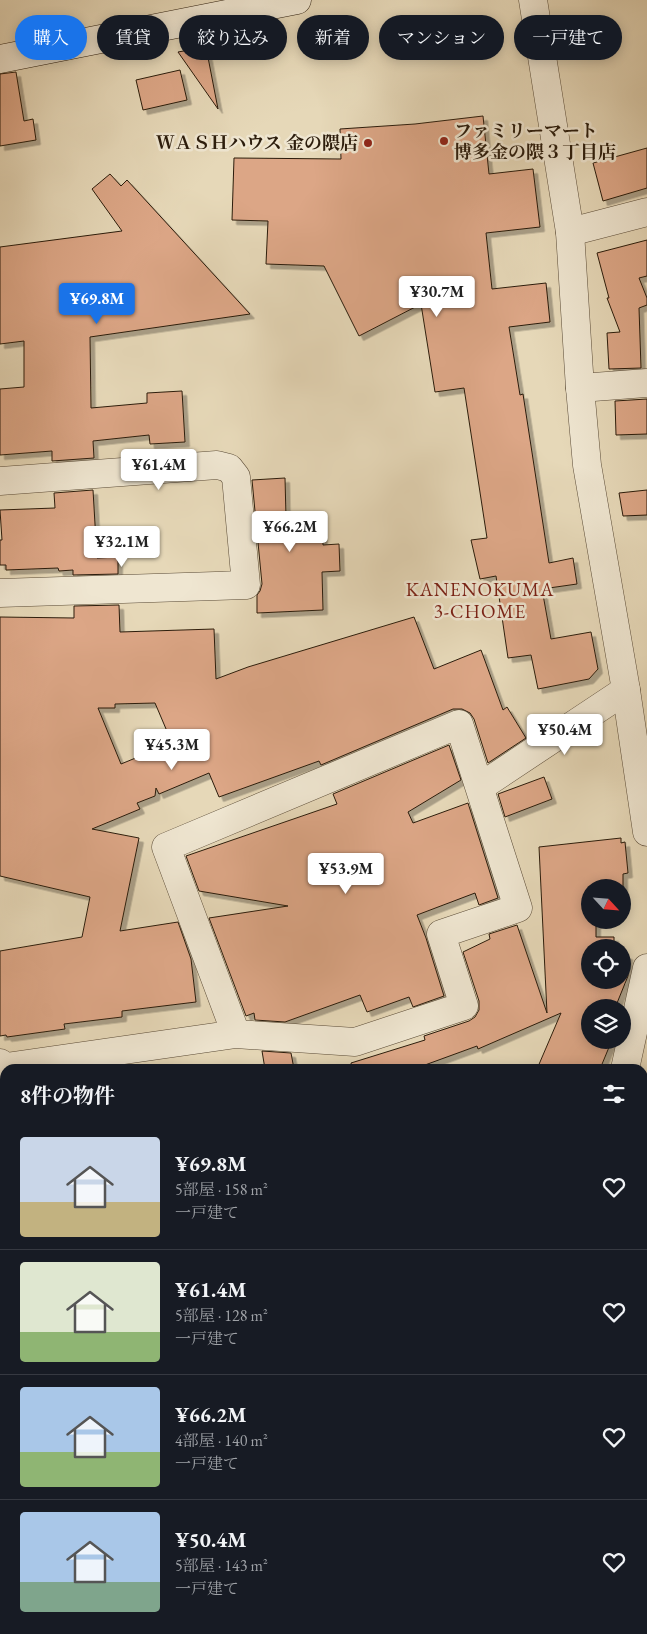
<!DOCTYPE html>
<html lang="ja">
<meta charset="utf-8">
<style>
body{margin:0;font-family:"EB Garamond","Noto Serif JP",serif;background:#20242c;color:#f1f3f6;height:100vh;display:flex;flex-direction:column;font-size:19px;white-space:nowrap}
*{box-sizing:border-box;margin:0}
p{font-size:16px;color:#9ea1a6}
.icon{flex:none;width:28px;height:28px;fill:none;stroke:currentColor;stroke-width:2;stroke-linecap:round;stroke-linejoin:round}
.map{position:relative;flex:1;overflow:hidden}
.sheet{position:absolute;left:0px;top:1064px;width:648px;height:571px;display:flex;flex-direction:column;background:#171b24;border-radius:15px 15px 0 0;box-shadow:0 2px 12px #0003}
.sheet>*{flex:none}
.hud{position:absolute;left:15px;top:15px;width:618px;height:45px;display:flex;gap:10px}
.needle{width:32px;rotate:116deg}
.fabs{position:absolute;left:581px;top:879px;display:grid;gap:10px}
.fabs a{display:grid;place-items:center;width:50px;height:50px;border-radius:50%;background:#171b24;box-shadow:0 2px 12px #0003;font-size:25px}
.price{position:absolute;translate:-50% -42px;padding:0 11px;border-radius:5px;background:#fff;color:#222;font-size:16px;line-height:32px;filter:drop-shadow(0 1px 2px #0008)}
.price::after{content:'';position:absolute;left:50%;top:30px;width:15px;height:11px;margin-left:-8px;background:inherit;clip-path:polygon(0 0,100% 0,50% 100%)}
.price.active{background:#1a73e8;color:#fff}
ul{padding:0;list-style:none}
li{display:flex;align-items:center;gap:15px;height:125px;padding:0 20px}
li+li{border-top:1px solid #363941}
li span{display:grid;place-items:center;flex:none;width:140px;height:100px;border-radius:5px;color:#555}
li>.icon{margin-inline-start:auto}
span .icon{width:60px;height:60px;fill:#fffc;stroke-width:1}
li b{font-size:21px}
h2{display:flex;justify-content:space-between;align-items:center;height:60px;padding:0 20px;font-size:21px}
.chip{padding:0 18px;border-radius:22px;background:#171b24;box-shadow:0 2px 12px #0003;font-size:18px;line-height:45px}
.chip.active{background:#1a73e8;color:#fff}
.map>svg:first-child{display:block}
.building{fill:#dca686;stroke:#2b1c0c;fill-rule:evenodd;filter:url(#shadow)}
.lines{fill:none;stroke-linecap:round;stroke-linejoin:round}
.minor-casing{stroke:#5a4b37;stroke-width:29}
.secondary-casing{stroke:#2b1c0c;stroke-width:29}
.minor{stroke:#efe6d1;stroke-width:28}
.secondary{stroke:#efe6d1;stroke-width:28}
.poi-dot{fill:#8f2418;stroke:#efe6d1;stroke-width:2}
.labels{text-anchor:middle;stroke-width:5;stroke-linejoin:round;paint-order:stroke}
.poi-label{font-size:18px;font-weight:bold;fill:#2b1c0c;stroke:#efe6d1;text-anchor:start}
.neighbourhood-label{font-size:19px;letter-spacing:1px;fill:#7a1f14;stroke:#efe6d1}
</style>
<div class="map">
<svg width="647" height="1634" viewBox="0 0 647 1634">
<defs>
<filter id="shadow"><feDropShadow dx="4.5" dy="4.5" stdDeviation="0" flood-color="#0004"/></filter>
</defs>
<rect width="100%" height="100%" fill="#e6d8b8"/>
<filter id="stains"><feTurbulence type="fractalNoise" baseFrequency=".004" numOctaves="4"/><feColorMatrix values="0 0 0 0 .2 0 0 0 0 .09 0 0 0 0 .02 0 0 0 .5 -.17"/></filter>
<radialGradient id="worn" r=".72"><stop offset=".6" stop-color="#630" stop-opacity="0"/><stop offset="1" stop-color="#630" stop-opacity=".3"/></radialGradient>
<!-- building -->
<g class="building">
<polygon points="206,47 218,109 178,52"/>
<polygon points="180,70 187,100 143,110 136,80"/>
<polygon points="16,72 24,121 33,119 36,140 0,146 0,74"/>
<polygon points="483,116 489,174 533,169 540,227 486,233 492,289 546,283 550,322 509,327 520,395 523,394 549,563 573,558 577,584 542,589 551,639 591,632 598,669 589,679 538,689 531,655 508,658 496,576 480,579 471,540 487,538 464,388 435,392 421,304 359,336 324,266 266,264 268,221 232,220 234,158 341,159 340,129 415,124"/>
<polygon points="647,148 647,188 603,201 593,163"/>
<polygon points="110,174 121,186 127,180 250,314 90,337 91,408 147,403 147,393 182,391 185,442 150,444 149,435 93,441 94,458 52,461 52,451 0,455 0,389 24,387 24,341 0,344 0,247 122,231 92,189"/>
<polygon points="647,240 647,276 639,278 647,298 647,305 639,308 641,368 609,369 607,333 620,332 607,298 609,298 597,253"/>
<polygon points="647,399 647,434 616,435 615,401"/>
<polygon points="285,478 286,517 322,516 323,545 339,544 340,571 322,572 323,610 257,613 257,595 260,591 262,584 252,480"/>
<polygon points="93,490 97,558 118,557 118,574 73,575 73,570 59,571 58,568 6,570 6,565 0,565 0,540 2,540 0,510 55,508 54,493"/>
<polygon points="647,490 647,515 623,516 619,493"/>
<path d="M119,605L120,632L214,629L216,679L248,667L414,617L434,669L481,650L503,710L507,707L526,738L488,763L474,719L470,713L462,709H453L321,765L319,761L219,797L209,773L159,794L156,788L155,796L137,803L140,809L92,829L139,838L120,931L178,922L191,959L196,1002L122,1011V1017L64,1024L65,1029L7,1037L6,1035L0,1036V951L82,937L90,897L0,876V617L74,618V606ZM155,703L172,743L121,764L98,708H115V704Z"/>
<polygon points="449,745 461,780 408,812 413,823 468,803 498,898 479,905 475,893 417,915 426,938 444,996 413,1007 409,997 367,1012 360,995 285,1022 255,1020 254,1013 246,1016 209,918 288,906 199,891 186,856 337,804 333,794"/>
<polygon points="544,777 552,799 505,817 498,794"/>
<polygon points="621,838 621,843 625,842 628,873 623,874 623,889 622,888 590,888 590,920 596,920 596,937 614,937 614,948 590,948 590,980 622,980 622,955 628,955 628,976 615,1008 590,1008 590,1040 612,1040 600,1069 537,1069 561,1013 478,1049 477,1046 414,1069 352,1069 351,1063 425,1040 424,1036 469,1021 475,1017 479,1010 479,1001 463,952 490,939 489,934 517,925 547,1013 539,847"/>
<polygon points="262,1051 291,1053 294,1069 265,1069"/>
</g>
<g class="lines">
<defs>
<g id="minor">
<polyline points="533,0 570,232 580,388 587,465 626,690 647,832"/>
<polyline points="570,232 647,212"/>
<polyline points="580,388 647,383"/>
<polyline points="0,481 217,465 229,468 236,477 246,585 0,593"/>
<polyline points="480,787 626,690"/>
<polyline points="0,1063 6,1067 236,1034 355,1042 464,1006 441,934 518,908 459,724 166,847 236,1034"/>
<polyline points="625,1069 647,968"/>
<polyline points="0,1232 5,1232"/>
<polyline points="528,1630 528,1634"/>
</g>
<polyline id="secondary" points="0,59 297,0"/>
</defs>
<!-- minor casing -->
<use href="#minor" class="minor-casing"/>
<!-- secondary casing -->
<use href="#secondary" class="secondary-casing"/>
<!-- minor -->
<use href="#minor" class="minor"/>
<!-- secondary -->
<use href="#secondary" class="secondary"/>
</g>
<!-- markers -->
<g class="poi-dot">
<circle cx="444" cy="141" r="5"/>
<circle cx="368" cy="143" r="5"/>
</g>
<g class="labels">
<!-- poi labels -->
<g class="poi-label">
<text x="454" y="137">ファミリーマート<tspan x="454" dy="21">博多金の隈３丁目店</tspan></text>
<text x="358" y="149" text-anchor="end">ＷＡＳＨハウス 金の隈店</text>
</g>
<!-- neighbourhood labels -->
<g class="neighbourhood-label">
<text x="480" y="596">KANENOKUMA<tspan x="480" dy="22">3-CHOME</tspan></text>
</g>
</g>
<rect width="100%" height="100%" filter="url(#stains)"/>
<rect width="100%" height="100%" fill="url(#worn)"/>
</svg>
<div class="fabs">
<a><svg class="needle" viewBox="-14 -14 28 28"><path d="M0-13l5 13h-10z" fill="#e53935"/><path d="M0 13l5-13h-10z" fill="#9ea1a6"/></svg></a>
<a><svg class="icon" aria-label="locate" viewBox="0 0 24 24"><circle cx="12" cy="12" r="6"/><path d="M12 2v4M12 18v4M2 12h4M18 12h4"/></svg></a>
<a><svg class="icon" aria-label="layers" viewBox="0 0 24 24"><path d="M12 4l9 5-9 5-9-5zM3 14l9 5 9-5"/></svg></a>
</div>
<b class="price" style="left:437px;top:318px">¥30.7M</b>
<b class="price active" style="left:97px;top:325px">¥69.8M</b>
<b class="price" style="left:159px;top:491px">¥61.4M</b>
<b class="price" style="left:290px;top:553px">¥66.2M</b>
<b class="price" style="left:122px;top:568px">¥32.1M</b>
<b class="price" style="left:565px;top:756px">¥50.4M</b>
<b class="price" style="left:172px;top:771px">¥45.3M</b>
<b class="price" style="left:346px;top:895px">¥53.9M</b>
<div class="hud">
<a class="chip active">購入</a>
<a class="chip">賃貸</a>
<a class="chip">絞り込み</a>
<a class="chip">新着</a>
<a class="chip">マンション</a>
<a class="chip">一戸建て</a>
</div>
<section class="sheet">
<h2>8件の物件<svg class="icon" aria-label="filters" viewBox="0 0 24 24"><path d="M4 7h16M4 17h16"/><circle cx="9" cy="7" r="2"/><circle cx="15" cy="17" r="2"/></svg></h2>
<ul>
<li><span style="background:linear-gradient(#c9d6e8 65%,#c2b280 0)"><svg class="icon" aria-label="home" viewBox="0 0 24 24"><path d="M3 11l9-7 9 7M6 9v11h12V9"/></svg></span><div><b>¥69.8M</b><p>5部屋 · 158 m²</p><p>一戸建て</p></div><svg class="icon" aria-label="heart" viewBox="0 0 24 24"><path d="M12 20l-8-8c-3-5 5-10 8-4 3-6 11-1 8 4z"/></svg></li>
<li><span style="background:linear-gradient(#dfe7d0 70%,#8fb573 0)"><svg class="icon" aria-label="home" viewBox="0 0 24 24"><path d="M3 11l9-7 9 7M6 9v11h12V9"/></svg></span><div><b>¥61.4M</b><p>5部屋 · 128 m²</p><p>一戸建て</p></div><svg class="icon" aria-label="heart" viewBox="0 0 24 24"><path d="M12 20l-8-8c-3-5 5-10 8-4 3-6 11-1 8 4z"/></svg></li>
<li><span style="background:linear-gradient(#a9c7e8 65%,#8fb573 0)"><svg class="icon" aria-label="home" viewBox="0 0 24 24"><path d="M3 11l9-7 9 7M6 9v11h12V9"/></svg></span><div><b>¥66.2M</b><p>4部屋 · 140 m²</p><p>一戸建て</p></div><svg class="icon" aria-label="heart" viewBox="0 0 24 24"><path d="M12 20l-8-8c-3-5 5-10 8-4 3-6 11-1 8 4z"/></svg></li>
<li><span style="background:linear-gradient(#a9c7e8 70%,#7fa58c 0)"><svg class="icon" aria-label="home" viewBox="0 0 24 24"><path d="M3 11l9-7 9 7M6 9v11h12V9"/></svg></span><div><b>¥50.4M</b><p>5部屋 · 143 m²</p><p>一戸建て</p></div><svg class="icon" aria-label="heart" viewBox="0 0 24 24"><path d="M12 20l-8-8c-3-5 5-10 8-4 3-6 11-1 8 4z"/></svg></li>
</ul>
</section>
</div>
